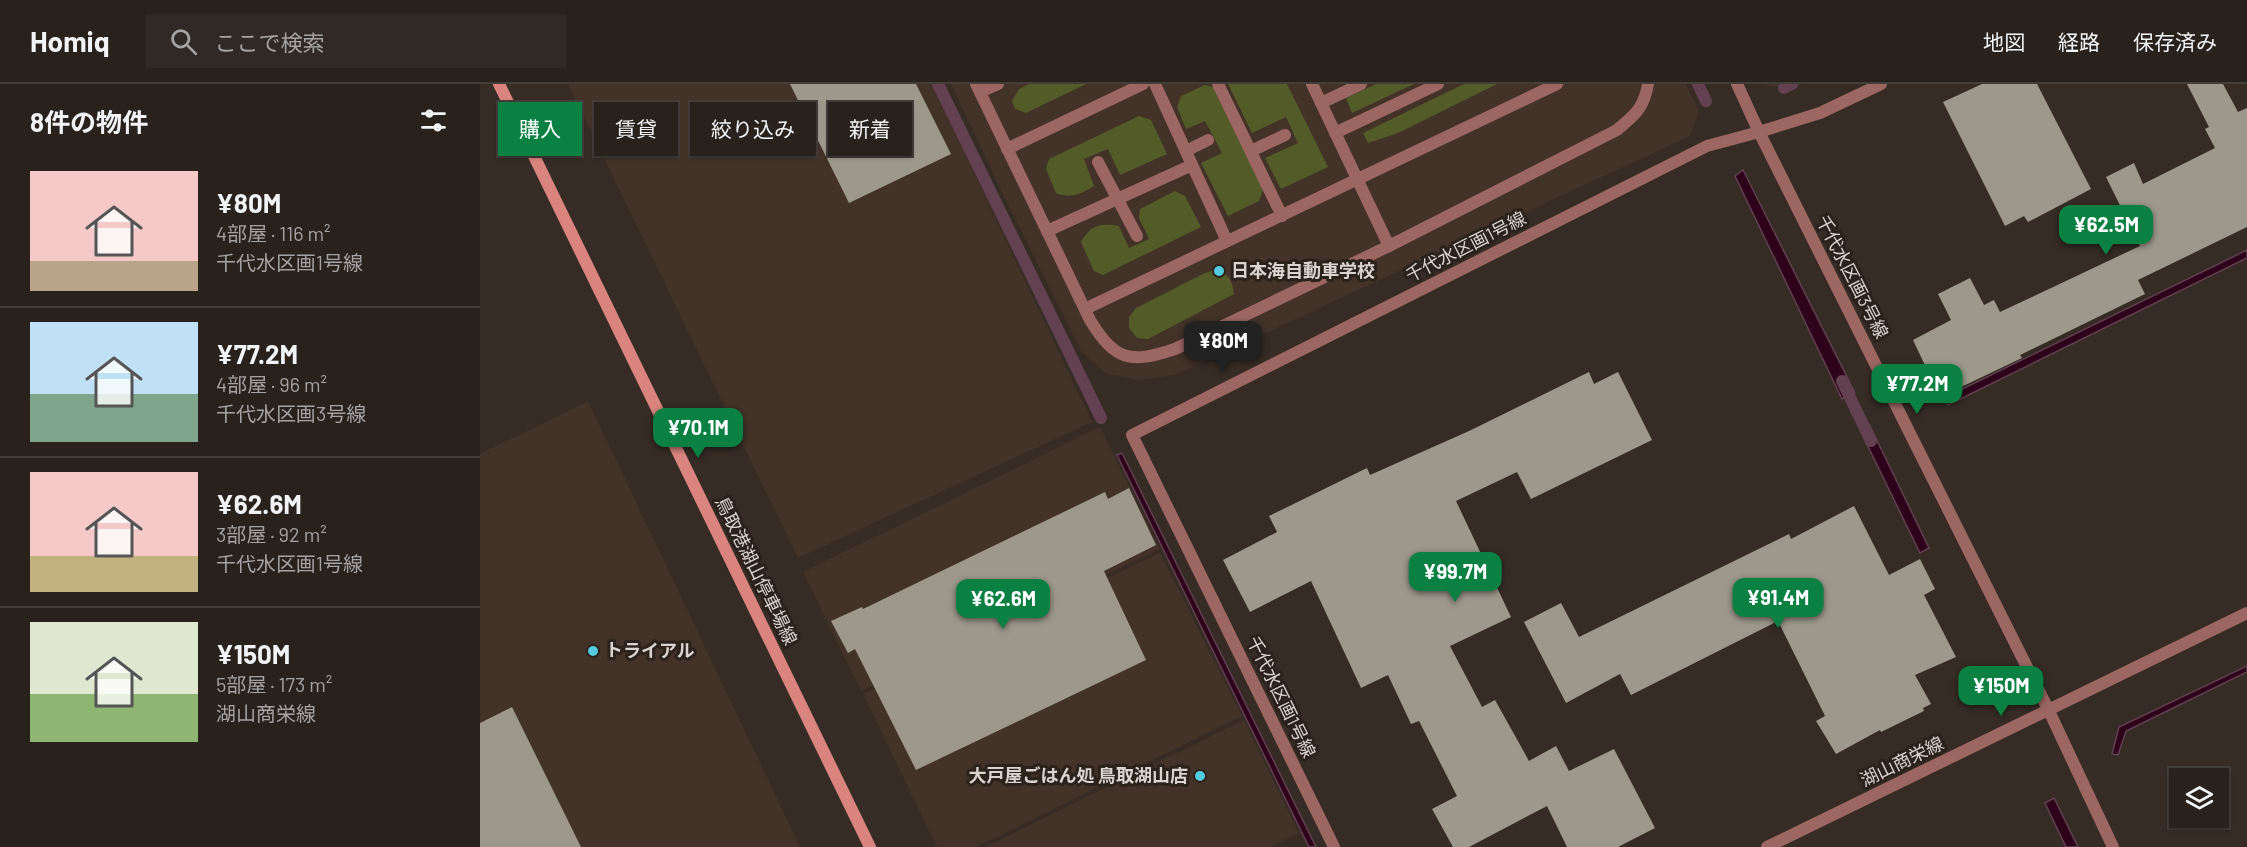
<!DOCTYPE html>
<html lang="ja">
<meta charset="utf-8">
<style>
body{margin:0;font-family:Barlow,"Noto Sans JP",sans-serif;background:#302925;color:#f1f3f6;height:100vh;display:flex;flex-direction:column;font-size:22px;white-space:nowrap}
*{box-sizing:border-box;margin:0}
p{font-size:20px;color:#a5a3a3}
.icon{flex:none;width:33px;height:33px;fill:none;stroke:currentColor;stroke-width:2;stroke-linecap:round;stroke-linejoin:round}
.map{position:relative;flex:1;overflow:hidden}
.side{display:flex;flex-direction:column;background:#28211c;width:480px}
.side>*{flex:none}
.banner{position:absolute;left:18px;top:18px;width:570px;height:54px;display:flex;gap:12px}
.tools{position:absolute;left:1689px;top:684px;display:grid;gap:12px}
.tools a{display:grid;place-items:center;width:60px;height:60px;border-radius:0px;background:#28211c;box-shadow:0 2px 4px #0004,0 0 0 2px #443e3b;font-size:30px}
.price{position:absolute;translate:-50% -51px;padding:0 14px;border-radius:12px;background:#0b8043;color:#fff;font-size:20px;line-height:39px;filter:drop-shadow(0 2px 3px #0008)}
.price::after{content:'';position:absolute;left:50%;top:36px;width:18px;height:14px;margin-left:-9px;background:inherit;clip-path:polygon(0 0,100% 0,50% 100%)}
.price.on{background:#222;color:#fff}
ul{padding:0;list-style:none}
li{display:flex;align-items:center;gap:18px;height:150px;padding:0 30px}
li+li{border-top:2px solid #443e3b}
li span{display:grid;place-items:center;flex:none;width:168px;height:120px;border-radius:0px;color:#555}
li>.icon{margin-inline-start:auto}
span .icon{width:72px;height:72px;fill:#fffc;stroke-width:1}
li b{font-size:26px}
h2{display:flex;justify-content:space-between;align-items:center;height:72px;padding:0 30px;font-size:26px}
.tag{padding:0 21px;border-radius:0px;background:#28211c;box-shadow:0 2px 4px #0004,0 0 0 2px #443e3b;font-size:21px;line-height:54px}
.tag.on{background:#0b8043;color:#fff}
header{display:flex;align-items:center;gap:36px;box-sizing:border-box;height:84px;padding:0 30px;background:#28211c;border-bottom:2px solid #443e3b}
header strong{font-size:28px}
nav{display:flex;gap:33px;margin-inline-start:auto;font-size:21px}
.search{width:420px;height:54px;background:#302925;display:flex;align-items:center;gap:15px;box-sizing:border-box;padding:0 21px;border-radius:0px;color:#a5a3a3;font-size:22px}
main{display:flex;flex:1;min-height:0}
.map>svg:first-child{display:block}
.built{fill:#423228}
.green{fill:#535c28}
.water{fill:#2f021b;stroke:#624151;stroke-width:1.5}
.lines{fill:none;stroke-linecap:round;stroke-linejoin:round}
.stream{stroke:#624151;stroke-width:12}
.building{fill:#9d988b}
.service{stroke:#9c6663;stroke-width:12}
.minor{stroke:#9c6663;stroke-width:12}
.tertiary{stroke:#9c6663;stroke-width:12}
.secondary{stroke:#da847f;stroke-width:12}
.poi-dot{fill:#55cadf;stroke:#2c221c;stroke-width:2}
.labels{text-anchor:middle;stroke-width:6;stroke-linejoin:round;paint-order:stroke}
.street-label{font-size:18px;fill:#dad3cf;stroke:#2c221c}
.poi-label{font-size:18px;font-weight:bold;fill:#dad3cf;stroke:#2c221c;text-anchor:start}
</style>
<header>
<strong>Homiq</strong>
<div class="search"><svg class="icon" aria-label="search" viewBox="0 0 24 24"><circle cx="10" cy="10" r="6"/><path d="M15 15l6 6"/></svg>ここで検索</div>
<nav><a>地図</a><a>経路</a><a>保存済み</a></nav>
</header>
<main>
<section class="side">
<h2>8件の物件<svg class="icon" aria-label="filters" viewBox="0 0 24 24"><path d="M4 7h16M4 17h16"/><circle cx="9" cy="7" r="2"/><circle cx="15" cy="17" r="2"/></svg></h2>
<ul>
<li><span style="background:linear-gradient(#f6c9c9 75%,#b9a48a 0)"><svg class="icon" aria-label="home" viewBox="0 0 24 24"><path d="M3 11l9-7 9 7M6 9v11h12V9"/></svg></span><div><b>¥80M</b><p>4部屋 · 116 m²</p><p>千代水区画1号線</p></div></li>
<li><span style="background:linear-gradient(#bfe0f5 60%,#7fa58c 0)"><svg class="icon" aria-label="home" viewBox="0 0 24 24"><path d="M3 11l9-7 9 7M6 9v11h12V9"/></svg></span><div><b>¥77.2M</b><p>4部屋 · 96 m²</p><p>千代水区画3号線</p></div></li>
<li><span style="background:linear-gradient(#f6c9c9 70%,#c2b280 0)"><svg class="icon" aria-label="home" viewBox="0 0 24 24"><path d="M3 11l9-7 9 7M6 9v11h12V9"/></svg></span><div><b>¥62.6M</b><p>3部屋 · 92 m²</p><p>千代水区画1号線</p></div></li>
<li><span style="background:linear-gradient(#dfe7d0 60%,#8fb573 0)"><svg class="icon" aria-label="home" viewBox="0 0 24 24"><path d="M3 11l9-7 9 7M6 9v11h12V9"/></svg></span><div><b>¥150M</b><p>5部屋 · 173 m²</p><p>湖山商栄線</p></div></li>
</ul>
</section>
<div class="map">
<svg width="1767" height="763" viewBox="0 0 1767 763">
<rect width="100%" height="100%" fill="#362c25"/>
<!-- built -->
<g class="built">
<polygon points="88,0 452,0 612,338 318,474"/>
<polygon points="471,0 1206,0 1219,27 1210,52 695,291 659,296 625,289 601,267 522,108"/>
<polygon points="1281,0 1323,0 1304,9 1302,4"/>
<polygon points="108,317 320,763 0,763 0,370"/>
<polygon points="620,343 680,465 381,607 323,488"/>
<polygon points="680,469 762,632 496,763 457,763 383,610"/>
<polygon points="764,636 819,749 791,763 505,763"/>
</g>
<!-- green -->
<g class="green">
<polygon points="549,0 606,0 546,29 535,25 532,17 539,5"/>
<polygon points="748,0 807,0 848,83 801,105 785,74 818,59 806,33 772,49"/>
<polygon points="896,0 934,0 872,29 866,14"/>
<polygon points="984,0 1017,0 918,49 888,59 883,49"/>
<polygon points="725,1 733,3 783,106 779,117 748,132 721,79 742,69 725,37 706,45 697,23 701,12"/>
<path d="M659,32L671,36L687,70L640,91L628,65L604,75L614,102C601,110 591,115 576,109L566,85L569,75Z"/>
<path d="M695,107L705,112L721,143L623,191L614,187L601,158C611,141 619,139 639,142L649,164L669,155L659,134L660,125Z"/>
<path d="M738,185C750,191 752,198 754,210L668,255L657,254L649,244V233L656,224L725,189Z"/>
</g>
<!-- water -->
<g class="water">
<polygon points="1263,86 1375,309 1362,315 1255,92"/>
<polygon points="1767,166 1767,174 1468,321 1464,314"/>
<polygon points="1389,340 1449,464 1440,469 1380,346"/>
<polygon points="642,369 836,763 829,763 637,371"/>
<polygon points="1767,582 1767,588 1646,647 1638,671 1632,670 1639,643"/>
<polygon points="1574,714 1598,763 1586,763 1565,719"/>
</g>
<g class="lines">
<!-- stream -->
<g class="stream">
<polyline points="458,0 621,334"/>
<polyline points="1218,0 1226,17"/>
<polyline points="1304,4 1312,0"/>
<polyline points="1362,297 1391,357"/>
</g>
</g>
<!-- building -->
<g class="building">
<polygon points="310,0 436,0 471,70 369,119"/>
<polygon points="1502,0 1557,0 1611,105 1548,138 1544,132 1525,142 1463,18"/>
<polygon points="1707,0 1743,0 1758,28 1767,24 1767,143 1658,196 1665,210 1540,271 1542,274 1460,313 1433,256 1471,236 1458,210 1490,194 1504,221 1514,216 1520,228 1660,162 1626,93 1654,79 1663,100 1735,64 1725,45 1729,43"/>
<polygon points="1109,288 1114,300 1138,288 1172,356 1051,415 1037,388 976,417 1031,533 970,562 1002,623 1015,616 1049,677 1076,662 1089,687 1134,665 1175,744 1138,763 1087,763 1067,722 989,763 973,763 952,725 977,712 939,637 931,640 908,591 881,604 831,497 770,528 743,476 797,448 789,432 887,384 890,391 989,347"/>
<polygon points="649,404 676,461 624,487 666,576 436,686 375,565 368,569 351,537 382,523 383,525 625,408 628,415"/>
<polygon points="1374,422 1409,491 1440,475 1455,505 1444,511 1476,573 1435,591 1451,620 1443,624 1444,627 1401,648 1400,646 1356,670 1336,637 1345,632 1298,537 1151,611 1140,590 1086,619 1044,538 1081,519 1099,553 1309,450 1311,455"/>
<polygon points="32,623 101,763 0,763 0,639"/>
</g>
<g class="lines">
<!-- service -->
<g class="service">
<path d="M496,0L610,236C635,277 650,280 695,265L909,162L1137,46C1155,31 1164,24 1168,0"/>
<polyline points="675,0 747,157"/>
<polyline points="738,0 802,132"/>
<polyline points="832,0 909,162"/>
<polyline points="500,8 518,0"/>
<polyline points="841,19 881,0"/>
<polyline points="855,49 958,0"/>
<polyline points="527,65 663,0"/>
<polyline points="706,67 728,56"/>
<polyline points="771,67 805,51"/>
<polyline points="618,78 657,152"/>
<polyline points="567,147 712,81"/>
<polyline points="605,225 1077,0"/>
</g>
<!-- minor -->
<polyline class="minor" points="854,763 652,351 1227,62 1279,48 1257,0"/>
<!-- tertiary -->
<g class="tertiary">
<polyline points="1401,0 1340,29 1279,48 1569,627 1633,763"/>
<polyline points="1287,763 1767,529"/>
</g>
<!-- secondary -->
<polyline class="secondary" points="19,0 390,763"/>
</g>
<!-- markers -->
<g class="poi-dot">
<circle cx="739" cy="187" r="6"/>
<circle cx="113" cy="567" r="6"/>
<circle cx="720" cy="692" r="6"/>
</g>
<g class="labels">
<!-- street labels -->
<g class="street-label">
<text transform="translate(986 163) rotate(-27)" y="6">千代水区画1号線</text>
<text transform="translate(1372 193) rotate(63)" y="6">千代水区画3号線</text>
<text transform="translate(276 487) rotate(64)" y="6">鳥取港湖山停車場線</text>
<text transform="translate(801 613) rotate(64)" y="6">千代水区画1号線</text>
<text transform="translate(1422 678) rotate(-26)" y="6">湖山商栄線</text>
</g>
<!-- poi labels -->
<g class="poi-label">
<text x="751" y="193">日本海自動車学校</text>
<text x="125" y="573">トライアル</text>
<text x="708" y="698" text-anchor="end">大戸屋ごはん処 鳥取湖山店</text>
</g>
</g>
</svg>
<div class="tools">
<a><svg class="icon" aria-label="layers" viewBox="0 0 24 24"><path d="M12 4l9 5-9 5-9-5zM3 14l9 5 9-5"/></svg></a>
</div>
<b class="price" style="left:1626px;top:172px">¥62.5M</b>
<b class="price on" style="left:743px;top:288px">¥80M</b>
<b class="price" style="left:1437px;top:331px">¥77.2M</b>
<b class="price" style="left:218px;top:375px">¥70.1M</b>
<b class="price" style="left:975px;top:519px">¥99.7M</b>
<b class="price" style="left:1298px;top:545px">¥91.4M</b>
<b class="price" style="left:523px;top:546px">¥62.6M</b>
<b class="price" style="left:1521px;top:633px">¥150M</b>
<div class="banner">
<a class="tag on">購入</a>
<a class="tag">賃貸</a>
<a class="tag">絞り込み</a>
<a class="tag">新着</a>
</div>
</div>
</main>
